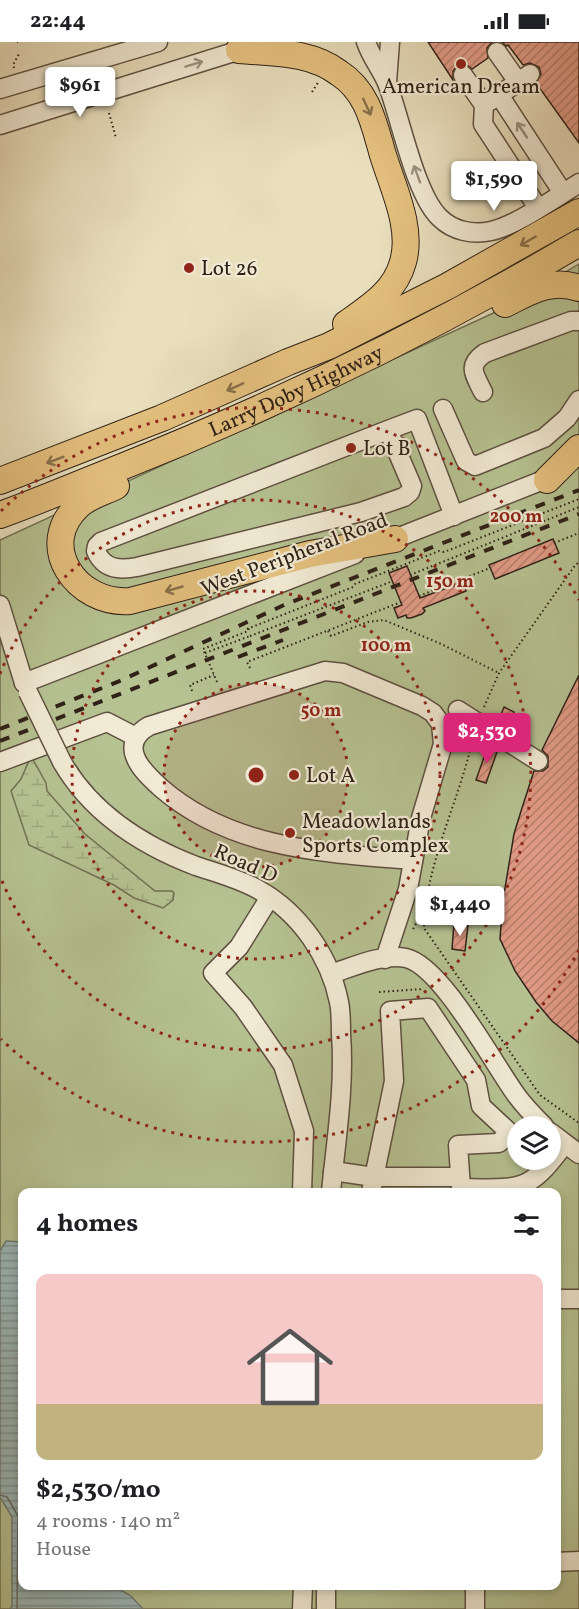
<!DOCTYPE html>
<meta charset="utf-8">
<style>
body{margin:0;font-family:Vollkorn,serif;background:#f6f6f6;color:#202124;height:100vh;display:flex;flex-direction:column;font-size:22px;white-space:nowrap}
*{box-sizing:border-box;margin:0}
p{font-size:20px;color:#757577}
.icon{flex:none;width:33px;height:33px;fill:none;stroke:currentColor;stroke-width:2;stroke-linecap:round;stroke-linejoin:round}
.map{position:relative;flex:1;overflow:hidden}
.details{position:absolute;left:18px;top:1146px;width:543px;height:402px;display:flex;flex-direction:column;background:#fff;border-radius:12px;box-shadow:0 3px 9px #0003}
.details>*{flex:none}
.fabs{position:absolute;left:507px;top:1074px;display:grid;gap:12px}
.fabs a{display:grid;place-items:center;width:54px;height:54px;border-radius:50%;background:#fff;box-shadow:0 3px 9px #0003;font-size:30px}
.price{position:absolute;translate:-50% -51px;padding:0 14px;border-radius:6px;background:#fff;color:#222;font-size:20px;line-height:39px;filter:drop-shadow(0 2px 3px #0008)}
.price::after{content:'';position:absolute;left:50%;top:36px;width:18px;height:14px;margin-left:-9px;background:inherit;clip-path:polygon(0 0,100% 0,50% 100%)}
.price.active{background:#db2777;color:#fff}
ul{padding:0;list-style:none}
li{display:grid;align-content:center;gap:12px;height:318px;padding:0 18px}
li+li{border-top:2px solid #e0e0e0}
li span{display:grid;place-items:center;height:186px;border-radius:12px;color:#555}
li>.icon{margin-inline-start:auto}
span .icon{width:108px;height:108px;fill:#fffc;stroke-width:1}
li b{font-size:26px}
h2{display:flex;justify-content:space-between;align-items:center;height:72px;padding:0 18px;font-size:26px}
.status{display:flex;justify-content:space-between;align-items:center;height:42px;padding:0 30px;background:#fff;direction:ltr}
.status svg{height:16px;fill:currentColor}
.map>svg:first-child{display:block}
.grass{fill:#b6c292;stroke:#727254;stroke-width:1.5;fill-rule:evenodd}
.wetland{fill:url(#wetland-marsh);stroke:#727254;stroke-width:1.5}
.water{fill:url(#water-rules);stroke:#707d79;stroke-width:1.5}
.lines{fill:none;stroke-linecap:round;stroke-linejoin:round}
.shore{stroke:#656e69;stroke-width:1.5}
.building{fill:url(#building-hatch);stroke:#2f2117;stroke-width:1.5}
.minor-casing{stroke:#5e5040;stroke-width:21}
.highway-casing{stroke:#2f2117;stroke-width:28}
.path{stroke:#2f2117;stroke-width:2;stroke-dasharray:1.5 3;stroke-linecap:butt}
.minor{stroke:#f1ead4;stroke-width:18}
.highway{stroke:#e4c07e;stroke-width:26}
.rail{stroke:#2f2117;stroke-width:4;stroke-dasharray:10 10;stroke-linecap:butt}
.minor-bridge-casing{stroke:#5e5040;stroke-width:21;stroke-linecap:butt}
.minor-bridge{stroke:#f1ead4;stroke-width:18}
.oneway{stroke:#9a907f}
.oneway2{stroke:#8a704a}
.ring{fill:none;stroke:#8f2418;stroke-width:3;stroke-dasharray:3 6}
.poi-dot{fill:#8f2418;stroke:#f1ead4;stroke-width:2}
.labels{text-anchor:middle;stroke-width:4.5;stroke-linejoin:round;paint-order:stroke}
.poi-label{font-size:21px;fill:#2f2117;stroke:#f1ead4;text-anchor:start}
.street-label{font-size:21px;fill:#2f2117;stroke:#f1ead4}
.centre{fill:#8f2418;stroke:#f1ead4;stroke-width:3}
.ring-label{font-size:18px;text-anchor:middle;font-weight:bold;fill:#8f2418;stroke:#f1ead4;stroke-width:4.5;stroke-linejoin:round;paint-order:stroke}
</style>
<div class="status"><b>22:44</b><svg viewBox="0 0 49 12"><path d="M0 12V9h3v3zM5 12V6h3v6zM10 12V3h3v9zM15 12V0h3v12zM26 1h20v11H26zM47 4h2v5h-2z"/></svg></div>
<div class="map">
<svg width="579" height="1567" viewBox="0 0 579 1567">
<defs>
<pattern id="wetland-marsh" width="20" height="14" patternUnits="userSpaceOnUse" patternTransform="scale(1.5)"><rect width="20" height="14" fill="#b6c292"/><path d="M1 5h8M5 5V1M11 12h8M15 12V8" fill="none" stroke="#9da67d"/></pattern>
<pattern id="water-rules" width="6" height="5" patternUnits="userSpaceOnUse" patternTransform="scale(1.5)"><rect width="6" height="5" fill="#9bbabb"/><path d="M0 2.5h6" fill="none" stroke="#7f9797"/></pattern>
<pattern id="building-hatch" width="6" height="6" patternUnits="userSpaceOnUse" patternTransform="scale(1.5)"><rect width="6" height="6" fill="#e29b87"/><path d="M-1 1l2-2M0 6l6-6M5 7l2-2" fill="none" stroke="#b87e6d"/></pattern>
</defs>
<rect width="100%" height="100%" fill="#e9dfbd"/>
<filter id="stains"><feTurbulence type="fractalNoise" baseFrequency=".00333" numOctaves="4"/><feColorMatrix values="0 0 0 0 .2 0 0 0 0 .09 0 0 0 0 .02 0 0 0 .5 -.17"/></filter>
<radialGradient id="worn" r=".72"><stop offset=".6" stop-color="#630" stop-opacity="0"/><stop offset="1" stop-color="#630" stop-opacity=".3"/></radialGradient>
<!-- grass -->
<path class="grass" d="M579,222V1567H0V498L500,268ZM518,1084H550V1118H518ZM22,1150H556V1544H22Z"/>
<!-- wetland -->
<polygon class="wetland" points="31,714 46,741 47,749 85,792 155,849 172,849 174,851 173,858 163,866 134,856 114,843 29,803 11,749 21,737"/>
<!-- water -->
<polygon class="water" points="6,1199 22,1200 22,1544 114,1544 131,1554 143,1567 10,1567 12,1564 12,1475 0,1455 0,1209"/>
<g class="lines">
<!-- shore -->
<polyline class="shore" points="0,1453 7,1455 18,1474 17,1567"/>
</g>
<!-- building -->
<g class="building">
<polygon points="428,0 492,0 487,6 488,16 472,27 467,23 457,24 453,29 453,38"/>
<polygon points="502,0 579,0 579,101 536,41 541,32 539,25 530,21 523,23 508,3 506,4"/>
<polygon points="553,497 559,511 495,537 489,523"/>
<polygon points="407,524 420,556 463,540 466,549 423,566 425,569 422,572 411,576 407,576 406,573 398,576 394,566 402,563 389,531"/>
<polygon points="579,633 579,1001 552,979 536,960 515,929 500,897 503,858 514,792 522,766 534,729 543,729 548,725 548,714 542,708"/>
<polygon points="504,665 514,670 507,686 498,680"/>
<polygon points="489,701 498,707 486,741 476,738"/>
<polygon points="454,882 468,883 465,909 452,907"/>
</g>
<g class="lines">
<defs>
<g id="minor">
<path d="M366,0C371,15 381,27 387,41C400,74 415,153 440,176C453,189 473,193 491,189C515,184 557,155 579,141"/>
<polyline points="497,10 518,40"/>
<polyline points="463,33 484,63 483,82 538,166"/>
<polyline points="387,40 390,0"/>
<polyline points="0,47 158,0"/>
<polyline points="499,53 563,151"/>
<polyline points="490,59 530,32"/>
<polyline points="0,83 250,5"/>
<path d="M483,350C475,333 466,324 485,311L571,279H579"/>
<polyline points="443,367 466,419 475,424 544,396 567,376 579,358"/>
<path d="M388,388L412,444L410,450L404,455L361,470L137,525C120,528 104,528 96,509L97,504L101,500L388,388L417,377L454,474"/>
<polyline points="384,501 556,433"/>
<polyline points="0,563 24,641"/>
<polyline points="24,641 355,512"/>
<polyline points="458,668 538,719"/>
<polyline points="0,720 107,680 136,695"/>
<path d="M62,720C92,772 141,803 196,824C217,831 240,837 259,848C300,871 330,915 339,960C341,970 341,981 341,992C345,1045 336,1098 331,1150"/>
<polyline points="270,855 239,905 213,931 243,965 283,1023 304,1089 302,1150"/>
<path d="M385,917L408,847L421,776L443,702L441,682L433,671L422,664L343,631L325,629L149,684C138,690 130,701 135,714C139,726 151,737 161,746C231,807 325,811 412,818"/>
<path d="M331,932C353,925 382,911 406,916C442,924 494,1023 517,1054C525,1065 535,1075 544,1084"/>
<polyline points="550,1090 579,1112"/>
<polyline points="333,1129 374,1135 460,1135"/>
<polyline points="371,1150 394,1039 390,969 428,966 476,1038 481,1064 509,1090 499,1101 458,1103 461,1146"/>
<path d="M461,1150V1146C479,1146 513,1149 528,1140C543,1132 554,1115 565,1102"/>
<polyline points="556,1257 579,1257"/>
<polyline points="556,1520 579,1519"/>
<polyline points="475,1544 475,1567"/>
<polyline points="302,1567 303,1544"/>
<polyline points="326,1567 326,1544"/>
</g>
<g id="highway">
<path d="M239,8C273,11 310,9 339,31C350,38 360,50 366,62C374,78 378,96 383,113C393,146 413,186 403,220C395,250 370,265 346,282"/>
<path d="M505,262C529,250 551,236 579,246"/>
<polyline points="547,438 579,406"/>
<polyline points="0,439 162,376 288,320 329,304 448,244 579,170"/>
<path d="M116,444C104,450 89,454 79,463C35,503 76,563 130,559L310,512L395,497"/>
<path id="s1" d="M0,473C39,459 76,443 114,428C275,364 430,289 579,201"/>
</g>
</defs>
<!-- minor casing -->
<use href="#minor" class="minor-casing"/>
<!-- highway casing -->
<use href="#highway" class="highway-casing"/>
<!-- path -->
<g class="path">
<polyline points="17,0 18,0"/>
<polyline points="14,26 13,23 20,10"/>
<polyline points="312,50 319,39"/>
<polyline points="109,71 116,96"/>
<polyline points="554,501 579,491"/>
<polyline points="410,533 579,465"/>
<polyline points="419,554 490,526"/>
<polyline points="247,587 353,545 355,542 439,509 444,510 579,457"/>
<polyline points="328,589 331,594 368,580 384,578 439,601 499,631"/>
<polyline points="250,594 393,539"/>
<polyline points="205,611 250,594"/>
<polyline points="250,626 247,620 401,560"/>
<polyline points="217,640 203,607 248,589 249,586"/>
<polyline points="192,649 190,643 214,633"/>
<polyline points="484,665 499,631 576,522 579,521"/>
<path d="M473,696C459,760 426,820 424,886L540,1053L579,1081"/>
<polyline points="413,887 423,869"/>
<polyline points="379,950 423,947"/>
</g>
<!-- minor -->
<use href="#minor" class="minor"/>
<!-- highway -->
<use href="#highway" class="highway"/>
<!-- rail -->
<g class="rail">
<polyline points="238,615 283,598"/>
<polyline points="0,687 122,638 284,563 579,448"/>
<polyline points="0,699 579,472"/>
</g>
<defs>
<polyline id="minor-bridge" points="28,650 62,720"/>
</defs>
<!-- minor-bridge casing -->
<use href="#minor-bridge" class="minor-bridge-casing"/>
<!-- minor-bridge -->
<use href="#minor-bridge" class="minor-bridge"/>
</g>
<!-- one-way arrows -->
<defs><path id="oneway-shaft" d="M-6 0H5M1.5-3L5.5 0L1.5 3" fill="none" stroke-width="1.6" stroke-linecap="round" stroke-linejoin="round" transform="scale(1.5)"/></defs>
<g class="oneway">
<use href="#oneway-shaft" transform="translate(194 22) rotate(-17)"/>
<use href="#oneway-shaft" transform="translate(522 88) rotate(-124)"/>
<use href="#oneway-shaft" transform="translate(417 132) rotate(-110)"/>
</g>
<g class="oneway2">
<use href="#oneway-shaft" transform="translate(367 65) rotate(65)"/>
<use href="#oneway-shaft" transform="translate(528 199) rotate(150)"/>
<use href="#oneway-shaft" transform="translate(235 345) rotate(156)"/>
<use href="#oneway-shaft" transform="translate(55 418) rotate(159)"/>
<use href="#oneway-shaft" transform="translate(174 547) rotate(164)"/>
</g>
<!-- distance rings -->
<circle cx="256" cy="733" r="92" fill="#8f2418" fill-opacity=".12"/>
<g class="ring">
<circle cx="256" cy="733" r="92"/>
<circle cx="256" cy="733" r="184"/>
<path d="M0 632A275 275 0 1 1 0 834"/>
<path d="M579 908A367 367 0 0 1 1 997M1 469A367 367 0 0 1 579 558"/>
</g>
<!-- markers -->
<g class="poi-dot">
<circle cx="461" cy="22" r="6"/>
<circle cx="189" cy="226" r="6"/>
<circle cx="351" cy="406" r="6"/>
<circle cx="294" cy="733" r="6"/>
<circle cx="290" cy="791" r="6"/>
</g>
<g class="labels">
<!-- poi labels -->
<g class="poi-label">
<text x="461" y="51" text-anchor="middle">American Dream</text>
<text x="201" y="233">Lot 26</text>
<text x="363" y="413">Lot B</text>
<text x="306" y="740">Lot A</text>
<text x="302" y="786">Meadowlands<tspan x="302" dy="24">Sports Complex</tspan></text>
</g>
<!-- street labels -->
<g class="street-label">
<text dy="7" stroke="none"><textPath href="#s1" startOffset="321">Larry Doby Highway</textPath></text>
<text transform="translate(294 512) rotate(-21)" y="7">West Peripheral Road</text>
<text transform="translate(246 821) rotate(24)" y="7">Road D</text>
</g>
</g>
<circle cx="256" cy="733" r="9" class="centre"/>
<g class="ring-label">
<text x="516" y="480">200 m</text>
<text x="450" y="545">150 m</text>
<text x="386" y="609">100 m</text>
<text x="321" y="674">50 m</text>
</g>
<rect width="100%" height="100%" filter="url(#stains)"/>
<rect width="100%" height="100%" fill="url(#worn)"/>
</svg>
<div class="fabs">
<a><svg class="icon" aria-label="layers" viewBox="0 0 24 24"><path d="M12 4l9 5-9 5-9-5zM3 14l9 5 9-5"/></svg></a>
</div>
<b class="price" style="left:80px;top:76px">$961</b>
<b class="price" style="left:494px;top:170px">$1,590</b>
<b class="price active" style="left:487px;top:722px">$2,530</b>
<b class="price" style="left:460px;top:895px">$1,440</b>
<section class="details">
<h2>4 homes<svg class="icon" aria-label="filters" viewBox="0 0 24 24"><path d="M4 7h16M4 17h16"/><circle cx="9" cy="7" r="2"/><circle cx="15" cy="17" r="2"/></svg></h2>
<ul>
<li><span style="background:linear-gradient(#f6c9c9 70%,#c2b280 0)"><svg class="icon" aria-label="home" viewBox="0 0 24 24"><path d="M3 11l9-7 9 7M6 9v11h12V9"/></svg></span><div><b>$2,530/mo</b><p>4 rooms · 140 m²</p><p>House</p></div></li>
</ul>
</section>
</div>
